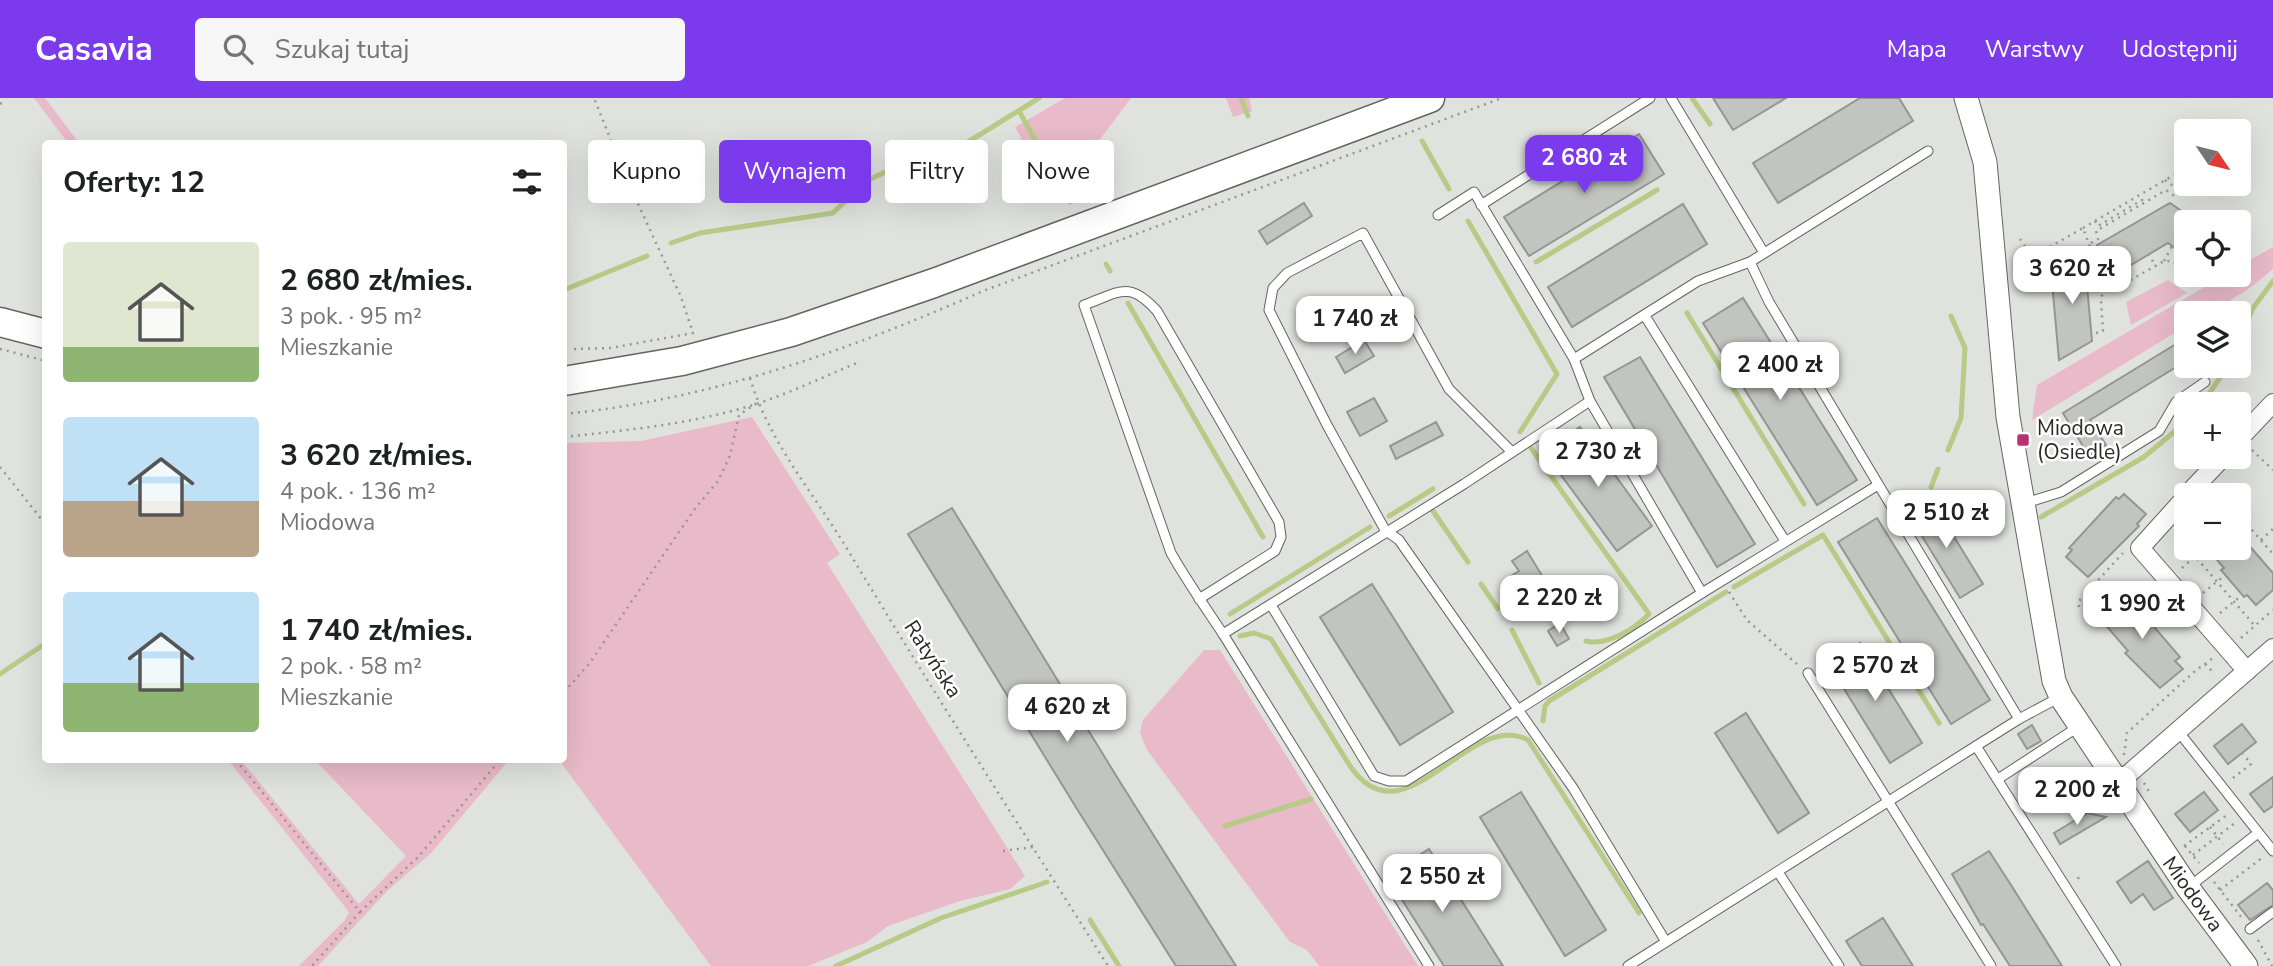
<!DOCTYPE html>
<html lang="pl">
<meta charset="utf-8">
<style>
body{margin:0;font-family:"Nunito Sans",sans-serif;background:#f6f6f6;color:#202124;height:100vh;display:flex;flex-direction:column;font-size:26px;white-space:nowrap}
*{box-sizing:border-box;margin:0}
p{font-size:23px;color:#757577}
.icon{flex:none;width:38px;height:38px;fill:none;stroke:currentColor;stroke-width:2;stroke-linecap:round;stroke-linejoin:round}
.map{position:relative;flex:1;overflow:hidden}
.panel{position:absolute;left:42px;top:42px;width:525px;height:623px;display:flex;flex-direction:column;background:#fff;border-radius:7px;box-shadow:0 7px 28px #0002}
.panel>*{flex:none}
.hud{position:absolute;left:588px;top:42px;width:665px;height:63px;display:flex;gap:14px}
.needle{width:46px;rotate:125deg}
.fabs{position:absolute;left:2174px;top:21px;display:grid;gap:14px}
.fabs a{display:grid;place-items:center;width:77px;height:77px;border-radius:7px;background:#fff;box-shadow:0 7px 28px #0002;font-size:35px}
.price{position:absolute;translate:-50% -60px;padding:0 16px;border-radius:14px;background:#fff;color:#222;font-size:23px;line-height:46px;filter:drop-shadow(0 2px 4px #0008)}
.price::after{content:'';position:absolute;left:50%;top:42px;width:21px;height:16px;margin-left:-10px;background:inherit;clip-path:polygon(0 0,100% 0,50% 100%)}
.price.current{background:#7c3aed;color:#fff}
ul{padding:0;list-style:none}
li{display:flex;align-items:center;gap:21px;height:175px;padding:0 21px}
li span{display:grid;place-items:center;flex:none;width:196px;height:140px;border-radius:7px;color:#555}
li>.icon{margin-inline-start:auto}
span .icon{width:84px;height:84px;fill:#fffc;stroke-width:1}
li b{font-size:30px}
h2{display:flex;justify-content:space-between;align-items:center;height:84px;padding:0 21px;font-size:30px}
.tag{padding:0 24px;border-radius:7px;background:#fff;box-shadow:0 7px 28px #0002;font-size:24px;line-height:63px}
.tag.current{background:#7c3aed;color:#fff}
header{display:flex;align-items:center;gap:42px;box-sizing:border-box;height:98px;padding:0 35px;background:#7c3aed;color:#fff}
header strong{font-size:33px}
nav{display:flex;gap:38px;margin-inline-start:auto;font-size:24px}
.search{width:490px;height:63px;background:#f6f6f6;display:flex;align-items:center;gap:18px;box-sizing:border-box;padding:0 24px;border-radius:7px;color:#757577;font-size:26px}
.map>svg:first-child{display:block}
.green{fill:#e9bac9}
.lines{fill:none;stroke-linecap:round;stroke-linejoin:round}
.stream{stroke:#b7ca86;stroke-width:5}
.building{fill:#c2c4bf;stroke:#959693;stroke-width:2}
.service-casing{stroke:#646561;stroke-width:11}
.minor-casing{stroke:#646561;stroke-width:20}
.tertiary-casing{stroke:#646561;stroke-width:25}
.primary-casing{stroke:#646561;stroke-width:31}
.path{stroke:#979895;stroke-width:2.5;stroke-dasharray:2 5;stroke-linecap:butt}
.service{stroke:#fff;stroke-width:9}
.minor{stroke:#fff;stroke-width:18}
.tertiary{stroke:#fff;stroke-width:23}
.primary{stroke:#fff;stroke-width:28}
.poi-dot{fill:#ba316f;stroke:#fff;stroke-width:2.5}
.labels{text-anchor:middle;stroke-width:5;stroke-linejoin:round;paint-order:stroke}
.poi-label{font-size:21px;fill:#2a2a28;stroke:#fff;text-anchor:start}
.street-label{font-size:21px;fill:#2a2a28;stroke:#fff}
</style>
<header>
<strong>Casavia</strong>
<div class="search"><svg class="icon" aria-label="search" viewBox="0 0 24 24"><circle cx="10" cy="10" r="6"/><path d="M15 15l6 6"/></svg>Szukaj tutaj</div>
<nav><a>Mapa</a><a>Warstwy</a><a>Udostępnij</a></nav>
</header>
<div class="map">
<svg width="2273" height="868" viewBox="0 0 2273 868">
<rect width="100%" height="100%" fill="#e0e2de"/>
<!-- green -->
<g class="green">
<polygon points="34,0 45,0 79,45 68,45"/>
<polygon points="1065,0 1131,0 1092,52 1046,86 1015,29"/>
<polygon points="1226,0 1249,0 1252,13 1233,19"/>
<path d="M2273,149V171C2249,192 2218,215 2186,215V228L2032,322L2037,287L2225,177H2238V169Z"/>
<polygon points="2168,182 2187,195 2131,227 2126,204"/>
<polygon points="752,319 840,456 827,465 1025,778 1010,791 960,803 888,828 867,844 808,868 711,868 559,662 564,662 564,345 641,343"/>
<polygon points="1204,552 1220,552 1418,868 1319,868 1307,852 1290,844 1147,652 1140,635 1143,622"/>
<polygon points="228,662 241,662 359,806 406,758 315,662 509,662 431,755 387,793 318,868 299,868 345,822 349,814"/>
</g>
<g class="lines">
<!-- stream -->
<g class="stream">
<polyline points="1241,0 1248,18"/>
<polyline points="1692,0 1710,26"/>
<polyline points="1019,13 1070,104"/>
<polyline points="1422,43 1449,91"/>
<polyline points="1468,123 1557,276 1520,334"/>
<polyline points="671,145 700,135 833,115 866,83 896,69 947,57 1039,0"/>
<polyline points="1536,164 1657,92"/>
<polyline points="1106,166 1110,173"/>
<polyline points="564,192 647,158"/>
<polyline points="1128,205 1263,439"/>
<polyline points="1687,215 1804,406"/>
<polyline points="2238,246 2253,210 2273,183"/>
<polyline points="2202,306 2228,268"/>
<path d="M1531,350L1649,516C1635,531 1607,548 1586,543"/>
<polyline points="1948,352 1961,320 1965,250 1951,218"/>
<polyline points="1931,389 1938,371"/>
<polyline points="1976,408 1999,405"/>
<polyline points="1433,413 1468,464"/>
<polyline points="1389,418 1433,391"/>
<polyline points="2041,419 2144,359 2186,324"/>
<polyline points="1481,486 1498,511"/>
<polyline points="1734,489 1823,437 1939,625"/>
<polyline points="1230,516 1370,429"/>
<polyline points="1512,532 1539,585"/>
<path d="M1240,538L1254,535L1271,541L1350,668C1405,748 1469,610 1528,642L1639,815"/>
<polyline points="0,576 46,545"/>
<polyline points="1543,623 1545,608 1549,603 1726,494"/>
<polyline points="1225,728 1311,701"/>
<polyline points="1090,822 1119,868"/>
<polyline points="836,868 941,820 1047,784"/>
</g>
</g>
<!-- building -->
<g class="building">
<polygon points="1713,0 1786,0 1733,32"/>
<polygon points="1860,0 1899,0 1913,23 1778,105 1753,65"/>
<polygon points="1639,36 1664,76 1529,158 1504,119"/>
<polygon points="1304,105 1312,118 1267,146 1259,133"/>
<polygon points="2170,105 2186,116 2186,158 2168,145 2114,177 2097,147"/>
<polygon points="1683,106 1707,146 1572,229 1548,189"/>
<polygon points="2084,154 2092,243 2059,262 2051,173"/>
<polygon points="1743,200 1857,382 1817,407 1703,225"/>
<polygon points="2186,240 2186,263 2090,322 2106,347 2089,358 2063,315"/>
<polygon points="1364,242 1374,258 1345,275 1336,259"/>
<polygon points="1640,259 1755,446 1717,469 1604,279"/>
<polygon points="1374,300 1387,323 1360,338 1347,314"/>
<polygon points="1436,324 1443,337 1396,361 1390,348"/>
<polygon points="1580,329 1652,428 1617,453 1544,354"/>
<polygon points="2124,396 2146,416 2137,426 2139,428 2088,479 2066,459 2072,452 2069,450 2116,399 2119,401"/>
<polygon points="1932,403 1983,486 1960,500 1909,417"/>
<polygon points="952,410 1120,684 1236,868 1176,868 1077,711 908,436"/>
<polygon points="1877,420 1990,602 1951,626 1838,444"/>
<polygon points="2246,444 2273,475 2273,492 2256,507 2247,497 2244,499 2221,472 2224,470 2207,450 2239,450"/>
<polygon points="1527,453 1544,481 1517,498 1506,481 1519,473 1512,463"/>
<polygon points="1372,486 1453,614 1400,647 1320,519"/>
<polygon points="2121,498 2128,506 2132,503 2180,559 2175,563 2183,571 2160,590 2125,555 2128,553 2098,518"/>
<polygon points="1560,525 1569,541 1557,548 1548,533"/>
<polygon points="1860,545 1922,645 1890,665 1828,565"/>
<polygon points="1746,615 1809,715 1778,735 1715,635"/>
<polygon points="2242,626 2256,644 2228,666 2214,648"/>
<polygon points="2032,627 2041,643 2027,651 2018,636"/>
<polygon points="2273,679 2273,708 2264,714 2250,696"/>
<polygon points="1521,694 1606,832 1565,858 1480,719"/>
<polygon points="2204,694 2218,712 2190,734 2175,716"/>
<polygon points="2087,715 2106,719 2060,746 2054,735"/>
<polygon points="1429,751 1503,868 1444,868 1387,778"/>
<polygon points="1989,753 2011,787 2062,868 2010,868 1983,826 1981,827 1952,776"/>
<polygon points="2148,763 2173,800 2154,812 2143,796 2131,805 2117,784"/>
<polygon points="2267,785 2273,792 2273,807 2250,822 2238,807"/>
<polygon points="1883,820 1913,868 1862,868 1846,843"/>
</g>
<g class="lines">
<defs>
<g id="service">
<polyline points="1671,0 1764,155"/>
<polyline points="1481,107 1650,0"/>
<polyline points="1438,117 1474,94 1574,261 1590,303 1702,495 1878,387"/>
<polyline points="1750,164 1769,204 2019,621 1976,648"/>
<polyline points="1645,218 1785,443"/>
<polyline points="1574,261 1698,183 1750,164 1928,53"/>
<polyline points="1512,354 1449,291 1363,135 1287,175 1273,190 1269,212 1327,327 1385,432 1399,442 1573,690 1666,844"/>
<polyline points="2022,406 2061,394 2159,333 2176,304 2205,284"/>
<path d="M1199,501L1275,453L1281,439L1279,424L1157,213C1129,182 1120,194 1084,207L1171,455C1187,483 1205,509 1223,536"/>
<polyline points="1271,507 1374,678 1389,683 1406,683 1702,495"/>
<polyline points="1808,575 1991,868"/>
<polyline points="2019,621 2060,599"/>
<polyline points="2178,633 2273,753"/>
<polyline points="1998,681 2078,629"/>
<polyline points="1778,774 1839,868"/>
<polyline points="2189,789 2258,735"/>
<polyline points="2250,831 2273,814"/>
<polyline points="1429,868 1223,536 1464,386 1590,303"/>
<polyline points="1628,868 1976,648 2116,868"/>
</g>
<g id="minor">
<polyline points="2238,342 2273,305"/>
<polyline points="2187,397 2223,359"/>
<polyline points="2186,399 2140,450 2247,573"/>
<polyline points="2117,686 2273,550"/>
</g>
<polyline id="tertiary" points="1966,0 1985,64 2008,319 2054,583 2061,599 2188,790 2246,868"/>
<g id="primary">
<polyline points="0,224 46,236"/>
<polyline points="564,283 682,263 791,234 934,185 1430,0"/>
</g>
</defs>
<!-- service casing -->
<use href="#service" class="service-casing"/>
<!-- minor casing -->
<use href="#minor" class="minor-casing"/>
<!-- tertiary casing -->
<use href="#tertiary" class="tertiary-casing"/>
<!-- primary casing -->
<use href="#primary" class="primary-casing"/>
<!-- path -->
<g class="path">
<polyline points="0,6 3,4"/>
<polyline points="2165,82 2184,96"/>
<polyline points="2095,123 2098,128 2142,102 2143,105"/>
<polyline points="2083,130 2186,70"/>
<polyline points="2020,141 2032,159 2083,130 2104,187 2129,183 2164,163 2172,163 2186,173"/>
<polyline points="2091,145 2098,141 2096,133 2166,92 2173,97 2180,94"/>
<polyline points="2148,156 2156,168"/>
<polyline points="2164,163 2173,146"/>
<polyline points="2191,177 2193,177"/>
<polyline points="2096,235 2103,233 2101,202 2104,187"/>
<polyline points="0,251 46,263"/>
<polyline points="574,251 611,250 693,235 681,199 627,82 594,0"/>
<path d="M750,280C770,347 817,399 852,459C935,597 1022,732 1108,868"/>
<path d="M564,316C709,302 850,252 983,193L1502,0"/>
<path d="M564,339C628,332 693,326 756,306C790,295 823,279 857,265"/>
<polyline points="2252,352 2273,372"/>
<polyline points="0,369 46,427"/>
<polyline points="2216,391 2222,397"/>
<polyline points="2238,416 2273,456"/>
<polyline points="2261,442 2273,431"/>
<polyline points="2183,444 2186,447"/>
<polyline points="2188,450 2255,528"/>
<polyline points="2182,470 2203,451"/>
<polyline points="1729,494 1747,522 1798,567"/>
<polyline points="2203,495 2225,477"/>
<polyline points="2079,509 2078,504 2123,455"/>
<polyline points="2220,515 2242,497"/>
<polyline points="2241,540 2273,512"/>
<polyline points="2205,566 2215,576"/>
<polyline points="564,594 589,566 694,412 718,383 730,358 739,317 757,305"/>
<polyline points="2124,657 2127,635 2195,573 2213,560"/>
<polyline points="236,662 360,814 312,868"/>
<polyline points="2233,680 2251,666 2243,656"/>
<polyline points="2144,685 2151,697"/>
<polyline points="2033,710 2039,711"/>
<polyline points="2210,729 2223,746"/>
<polyline points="2184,748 2227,717"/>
<polyline points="2185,748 2199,765"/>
<polyline points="1003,753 1033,749"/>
<polyline points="2193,757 2235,725"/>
<polyline points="2078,781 2080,775"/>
<polyline points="2214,784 2242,820"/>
<polyline points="2220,792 2262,760"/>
<polyline points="360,814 419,758 500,662"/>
<polyline points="2258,842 2272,868"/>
</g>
<!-- service -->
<use href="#service" class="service"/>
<!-- minor -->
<use href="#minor" class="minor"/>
<!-- tertiary -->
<use href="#tertiary" class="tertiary"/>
<!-- primary -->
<use href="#primary" class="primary"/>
</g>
<!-- markers -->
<rect class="poi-dot" x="2016" y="335" width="14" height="14" rx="3.5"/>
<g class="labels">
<!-- poi labels -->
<g class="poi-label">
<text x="2037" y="337">Miodowa<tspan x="2037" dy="24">(Osiedle)</tspan></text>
</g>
<!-- street labels -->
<g class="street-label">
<text transform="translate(933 561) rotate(57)" y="7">Ratyńska</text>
<text transform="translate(2193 796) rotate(54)" y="7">Miodowa</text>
</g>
</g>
</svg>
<div class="fabs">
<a><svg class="needle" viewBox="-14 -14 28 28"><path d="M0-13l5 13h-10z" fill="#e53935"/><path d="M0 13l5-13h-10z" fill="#757577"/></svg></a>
<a><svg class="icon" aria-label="locate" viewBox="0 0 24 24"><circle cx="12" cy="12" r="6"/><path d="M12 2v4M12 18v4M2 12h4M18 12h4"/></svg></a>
<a><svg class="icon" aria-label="layers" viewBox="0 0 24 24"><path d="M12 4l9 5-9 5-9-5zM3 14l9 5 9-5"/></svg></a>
<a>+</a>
<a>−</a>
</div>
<b class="price current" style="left:1584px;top:97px">2 680 zł</b>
<b class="price" style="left:2072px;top:208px">3 620 zł</b>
<b class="price" style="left:1355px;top:258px">1 740 zł</b>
<b class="price" style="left:1780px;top:304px">2 400 zł</b>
<b class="price" style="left:1598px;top:391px">2 730 zł</b>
<b class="price" style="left:1946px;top:452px">2 510 zł</b>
<b class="price" style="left:1559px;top:537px">2 220 zł</b>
<b class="price" style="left:2142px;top:543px">1 990 zł</b>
<b class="price" style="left:1875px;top:605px">2 570 zł</b>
<b class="price" style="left:1067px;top:646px">4 620 zł</b>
<b class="price" style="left:2077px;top:729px">2 200 zł</b>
<b class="price" style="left:1442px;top:816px">2 550 zł</b>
<div class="hud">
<a class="tag">Kupno</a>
<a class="tag current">Wynajem</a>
<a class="tag">Filtry</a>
<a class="tag">Nowe</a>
</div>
<section class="panel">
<h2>Oferty: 12<svg class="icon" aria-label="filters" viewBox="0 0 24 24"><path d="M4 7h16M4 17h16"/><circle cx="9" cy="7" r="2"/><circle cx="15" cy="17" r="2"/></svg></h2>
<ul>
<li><span style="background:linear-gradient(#dfe7d0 75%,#8fb573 0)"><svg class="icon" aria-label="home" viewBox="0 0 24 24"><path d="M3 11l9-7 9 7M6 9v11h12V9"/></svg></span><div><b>2 680 zł/mies.</b><p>3 pok. · 95 m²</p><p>Mieszkanie</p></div></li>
<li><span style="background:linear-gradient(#bfe0f5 60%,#b9a48a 0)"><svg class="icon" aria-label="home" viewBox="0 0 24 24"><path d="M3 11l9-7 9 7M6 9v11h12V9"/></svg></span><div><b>3 620 zł/mies.</b><p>4 pok. · 136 m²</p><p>Miodowa</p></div></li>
<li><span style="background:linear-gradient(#bfe0f5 65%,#8fb573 0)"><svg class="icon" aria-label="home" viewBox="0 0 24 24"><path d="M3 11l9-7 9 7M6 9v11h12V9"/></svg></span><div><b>1 740 zł/mies.</b><p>2 pok. · 58 m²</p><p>Mieszkanie</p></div></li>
</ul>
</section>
</div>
